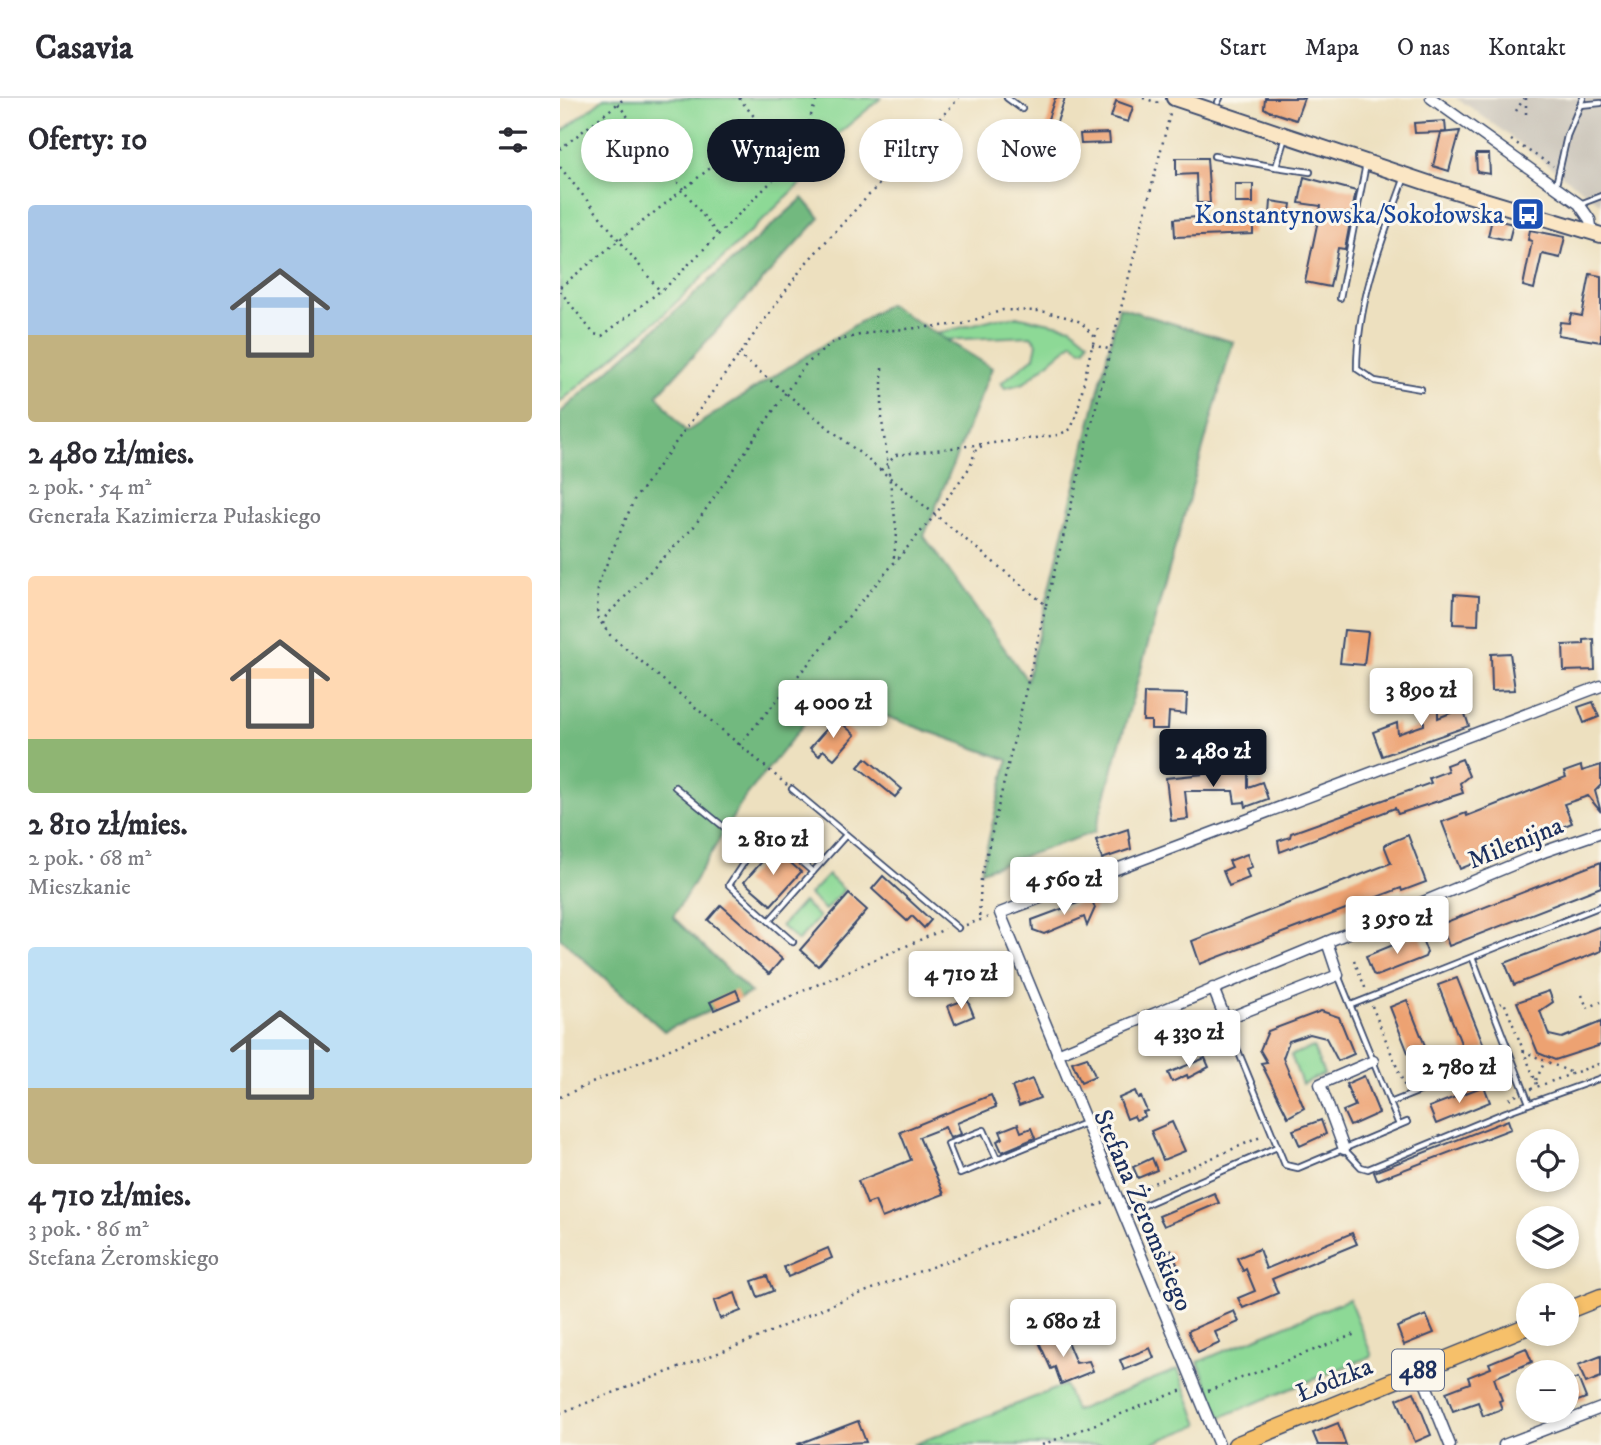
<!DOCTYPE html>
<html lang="pl">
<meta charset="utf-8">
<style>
body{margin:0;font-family:"IM FELL DW Pica",serif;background:#f2f2f3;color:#2b2b33;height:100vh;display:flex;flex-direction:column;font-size:26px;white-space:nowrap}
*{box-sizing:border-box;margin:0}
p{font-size:23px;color:#7c7c81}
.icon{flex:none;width:38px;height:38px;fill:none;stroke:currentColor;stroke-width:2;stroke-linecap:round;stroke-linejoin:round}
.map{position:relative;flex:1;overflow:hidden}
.panel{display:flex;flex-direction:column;background:#fff;width:560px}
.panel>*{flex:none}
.banner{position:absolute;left:21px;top:21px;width:665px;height:63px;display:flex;gap:14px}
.fabs{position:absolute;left:956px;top:1031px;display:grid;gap:14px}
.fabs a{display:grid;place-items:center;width:63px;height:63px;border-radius:50%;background:#fff;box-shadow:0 4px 10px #0003;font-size:35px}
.price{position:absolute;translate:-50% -60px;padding:0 16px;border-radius:7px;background:#fff;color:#222;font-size:23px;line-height:46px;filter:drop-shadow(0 2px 4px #0008)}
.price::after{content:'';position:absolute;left:50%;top:42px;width:21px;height:16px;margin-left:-10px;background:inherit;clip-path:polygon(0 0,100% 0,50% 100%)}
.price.on{background:#111827;color:#fff}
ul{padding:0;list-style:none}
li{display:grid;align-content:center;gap:14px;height:371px;padding:0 28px}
li span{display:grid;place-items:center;height:217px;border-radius:7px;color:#555}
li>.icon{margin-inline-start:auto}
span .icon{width:126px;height:126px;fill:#fffc;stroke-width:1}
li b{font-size:30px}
h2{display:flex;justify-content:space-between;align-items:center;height:84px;padding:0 28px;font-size:30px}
.tag{padding:0 24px;border-radius:32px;background:#fff;box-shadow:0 4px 10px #0003;font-size:24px;line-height:63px}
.tag.on{background:#111827;color:#fff}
header{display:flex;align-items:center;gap:42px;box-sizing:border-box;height:98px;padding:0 35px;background:#fff;border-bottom:2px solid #e1e1e2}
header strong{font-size:33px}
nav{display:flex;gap:38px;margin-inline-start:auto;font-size:24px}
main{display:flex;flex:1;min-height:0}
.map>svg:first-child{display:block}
.industrial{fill:#c9c3b8}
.green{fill:#8dd996;stroke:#54847a;stroke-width:2}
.forest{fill:#72b97f;stroke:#46746e;stroke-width:2}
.building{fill:#eda272}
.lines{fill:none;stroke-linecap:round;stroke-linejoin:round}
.service-casing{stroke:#3a4a6d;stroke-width:8}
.minor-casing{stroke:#3a4a6d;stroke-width:13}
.secondary-casing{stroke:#3a4a6d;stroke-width:18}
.primary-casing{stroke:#3a4a6d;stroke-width:19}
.path{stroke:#3a4a6d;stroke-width:2.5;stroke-dasharray:2 5;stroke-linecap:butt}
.service{stroke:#fff;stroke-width:4.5}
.minor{stroke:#fff;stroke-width:10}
.secondary{stroke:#fbe6c4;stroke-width:14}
.primary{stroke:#f6c06b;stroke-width:16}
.labels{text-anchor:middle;stroke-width:6;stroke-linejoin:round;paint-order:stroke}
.shield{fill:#fbf7ec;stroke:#5e6b89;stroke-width:2}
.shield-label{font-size:24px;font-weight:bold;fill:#1b2f5e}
.transit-label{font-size:26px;fill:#164399;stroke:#fbf7ec;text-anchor:end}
.street-label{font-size:26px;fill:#1b2f5e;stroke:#fbf7ec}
</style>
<header>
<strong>Casavia</strong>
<nav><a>Start</a><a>Mapa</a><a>O nas</a><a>Kontakt</a></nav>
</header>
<main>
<section class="panel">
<h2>Oferty: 10<svg class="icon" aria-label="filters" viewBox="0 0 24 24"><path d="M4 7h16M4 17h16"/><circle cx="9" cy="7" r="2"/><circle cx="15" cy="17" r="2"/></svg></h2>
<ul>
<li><span style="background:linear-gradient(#a9c7e8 60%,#c2b280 0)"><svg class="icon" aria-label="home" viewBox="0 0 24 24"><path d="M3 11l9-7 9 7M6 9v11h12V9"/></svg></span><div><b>2 480 zł/mies.</b><p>2 pok. · 54 m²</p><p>Generała Kazimierza Pułaskiego</p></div></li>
<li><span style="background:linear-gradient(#ffd9b3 75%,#8fb573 0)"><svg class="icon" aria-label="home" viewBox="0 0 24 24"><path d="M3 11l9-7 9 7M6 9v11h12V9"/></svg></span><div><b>2 810 zł/mies.</b><p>2 pok. · 68 m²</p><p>Mieszkanie</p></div></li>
<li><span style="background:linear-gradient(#bfe0f5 65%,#c2b280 0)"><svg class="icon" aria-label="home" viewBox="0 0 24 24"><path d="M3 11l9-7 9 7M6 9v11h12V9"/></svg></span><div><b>4 710 zł/mies.</b><p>3 pok. · 86 m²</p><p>Stefana Żeromskiego</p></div></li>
</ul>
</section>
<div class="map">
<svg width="1041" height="1347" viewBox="0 0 1041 1347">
<rect width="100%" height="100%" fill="#fbf7ec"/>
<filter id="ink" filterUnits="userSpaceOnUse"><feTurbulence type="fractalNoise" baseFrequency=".0143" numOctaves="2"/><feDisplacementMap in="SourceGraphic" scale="14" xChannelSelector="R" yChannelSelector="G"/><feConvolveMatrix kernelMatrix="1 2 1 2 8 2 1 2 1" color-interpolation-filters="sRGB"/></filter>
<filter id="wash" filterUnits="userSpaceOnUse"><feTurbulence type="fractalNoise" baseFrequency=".00686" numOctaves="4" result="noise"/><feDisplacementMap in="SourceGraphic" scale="28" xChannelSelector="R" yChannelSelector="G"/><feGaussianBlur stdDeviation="1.57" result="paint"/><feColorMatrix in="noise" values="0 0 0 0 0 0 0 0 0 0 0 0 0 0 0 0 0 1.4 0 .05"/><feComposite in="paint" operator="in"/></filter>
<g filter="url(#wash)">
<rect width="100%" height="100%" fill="#ede0bf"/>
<!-- industrial -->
<polygon class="industrial" points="895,0 1041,0 1041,106 910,9"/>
<!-- green -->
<g class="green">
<polygon points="44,0 321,0 266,46 259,68 103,217 0,304 0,35"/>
<polygon points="460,219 511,229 528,243 525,250 520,251 513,244 464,285 445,290 441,285 474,259 477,245 471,238 360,243 361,240 437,220"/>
<polygon points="268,777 284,792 265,812 249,797"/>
<polygon points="243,804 259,819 238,843 221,828"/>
<polygon points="753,949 764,976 742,986 731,957"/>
<polygon points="789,1201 812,1258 661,1319 638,1264"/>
<polygon points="618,1271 639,1327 588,1347 353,1347 505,1287 515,1313"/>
</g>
<!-- forest -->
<polygon class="forest" points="243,100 260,120 97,297 126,334 328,206 432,270 364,438 467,582 559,209 673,244 535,734 421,773 448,662 267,597 183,702 113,819 191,895 104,933 0,840 0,315"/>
<g id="blocks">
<!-- building -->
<g class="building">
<polygon points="495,0 505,0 495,30 486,27"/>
<polygon points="705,0 744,0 736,22 709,13 704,10"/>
<polygon points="556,3 573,9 568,24 551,19"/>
<polygon points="885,23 886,34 855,35 854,25"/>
<polygon points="900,33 889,73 873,68 881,35"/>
<polygon points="549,35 550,45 521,46 520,36"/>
<polygon points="916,56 929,56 930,76 917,74"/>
<polygon points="616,60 647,60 650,105 637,105 636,76 616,77"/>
<polygon points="744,79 796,93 785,151 778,150 770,189 745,184 761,108 739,105"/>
<rect x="675" y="86" width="18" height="19"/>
<polygon points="711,103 731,106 729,119 710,117"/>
<polygon points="637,119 693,125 693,136 615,139 614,121"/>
<polygon points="932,121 953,126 949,142 928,138"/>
<polygon points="970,132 1005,139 1000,160 982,156 974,191 963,188 972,143 968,142"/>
<polygon points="1030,176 1041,178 1041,244 998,237 1000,224 1009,225 1011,216 1022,218"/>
<polygon points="894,496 919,498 918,527 893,526"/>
<polygon points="784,532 808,534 804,567 780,565"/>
<polygon points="1034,541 1035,572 1004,573 1003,547 1024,546 1024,542"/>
<polygon points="950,555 955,592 932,593 931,556"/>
<polygon points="584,595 627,596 626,616 609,614 608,631 591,631 591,623 583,623"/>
<polygon points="867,595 878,596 878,620 903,610 909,628 822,658 813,634 837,625 838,636 864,627 864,597"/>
<polygon points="1033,604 1039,619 1024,625 1018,609"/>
<polygon points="276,620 295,637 274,661 263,652 259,658 250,650"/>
<polygon points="306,660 342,691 335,699 298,669"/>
<polygon points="902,661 909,678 900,685 903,695 838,716 835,710 720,754 718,743 730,739 731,735 871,685 869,680 888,673 886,667"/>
<polygon points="1041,667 1041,687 1035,693 1041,714 1028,698 1004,706 1012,725 900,771 882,724 906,715 907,718 1006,679 1004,674 1021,668 1022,673"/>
<polygon points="688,668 688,689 702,684 708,701 686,709 685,704 675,705 673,693 625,693 628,721 611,723 606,680 672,673 672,669"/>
<polygon points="568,731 571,751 542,761 536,742"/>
<polygon points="848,737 866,784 842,793 841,790 640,866 632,843 831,765 824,747"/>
<polygon points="214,750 241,774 211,807 184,784"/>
<polygon points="687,756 692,769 686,771 689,780 669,788 663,773 672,769 669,763"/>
<polygon points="1041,764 1041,789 889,848 881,826"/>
<polygon points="323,778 371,822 364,830 352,818 347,823 312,791"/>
<polygon points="289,796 307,812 258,868 240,852"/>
<polygon points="531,800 535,810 527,828 524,819 484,836 473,832 472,822"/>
<polygon points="161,807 222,861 209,876 148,822"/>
<polygon points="1041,828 1041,853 954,887 945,865"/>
<polygon points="860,836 867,854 865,859 817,878 813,876 806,858"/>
<polygon points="897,880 925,950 906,958 878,887"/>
<polygon points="176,892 180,901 154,912 150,904"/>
<polygon points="989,893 993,904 980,913 989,937 1002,940 1041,924 1041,947 995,962 978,955 957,904"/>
<polygon points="407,901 414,918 395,926 388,908"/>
<polygon points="847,902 873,968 856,975 830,909"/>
<polygon points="761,913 779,919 794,956 778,963 766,940 750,936 729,943 723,960 744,1010 728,1019 701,965 707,964 700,952 708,933"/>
<polygon points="527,959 535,978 521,984 512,964"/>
<polygon points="645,960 649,969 628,980 627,977 612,984 608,975"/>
<polygon points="804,978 819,1015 790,1028 783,1013 795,1008 786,986"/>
<polygon points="472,981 480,1000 459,1008 452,989"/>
<polygon points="924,988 930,1004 876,1026 869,1009"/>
<polygon points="575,993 578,1000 581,999 587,1013 583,1014 585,1018 576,1022 574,1018 567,1021 559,1000"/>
<polygon points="431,997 436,1009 397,1025 401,1036 390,1040 385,1029 359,1039 384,1096 322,1120 315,1103 307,1106 298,1083 351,1062 340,1034"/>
<polygon points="761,1022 766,1036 740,1048 733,1032"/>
<polygon points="948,1022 951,1031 817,1082 814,1074"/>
<polygon points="612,1024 625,1053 603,1062 591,1033"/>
<polygon points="458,1026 461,1034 471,1030 475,1040 442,1054 437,1043 443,1040 440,1033"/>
<polygon points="592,1060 597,1072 578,1080 573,1069"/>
<polygon points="654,1095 659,1105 604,1128 599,1118"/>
<polygon points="792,1135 797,1146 712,1181 718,1195 683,1210 678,1200 695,1193 686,1171 683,1173 677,1160 699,1151 706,1171"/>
<polygon points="268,1150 272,1160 228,1179 224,1169"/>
<polygon points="611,1152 617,1166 602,1173 596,1159"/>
<polygon points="207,1178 213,1193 198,1199 192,1183"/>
<polygon points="175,1195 181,1213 160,1221 154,1203"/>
<polygon points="674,1213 679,1224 655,1234 660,1245 638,1255 628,1233"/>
<polygon points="866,1217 874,1235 844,1247 837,1229"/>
<polygon points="503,1234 516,1265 529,1263 533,1273 501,1286 495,1269 491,1271 479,1244"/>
<polygon points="590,1250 594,1260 564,1272 560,1262"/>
<polygon points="966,1250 972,1264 934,1280 942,1302 939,1303 942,1311 923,1318 918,1304 893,1313 886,1294 910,1285 908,1279 931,1270 929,1265"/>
<polygon points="1041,1258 1041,1279 1026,1285 1018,1267"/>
<polygon points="1018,1280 1026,1300 1010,1306 1006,1284"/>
<polygon points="854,1294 871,1337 855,1344 837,1301"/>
<polygon points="298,1323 306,1344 239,1347 238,1346"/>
<polygon points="778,1325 786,1347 758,1347 753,1335"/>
</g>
</g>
</g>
<g filter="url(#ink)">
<use href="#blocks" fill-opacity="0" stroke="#3a4a6d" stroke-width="2"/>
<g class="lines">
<defs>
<g id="service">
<polyline points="447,0 462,11"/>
<polyline points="658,4 660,0"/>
<polyline points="1020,7 1041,5"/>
<polyline points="725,39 716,69 750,74"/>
<polyline points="654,58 716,69"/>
<path d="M845,79C822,142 797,203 797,271L815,283L861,291"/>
<polyline points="996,87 1007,38 1023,0"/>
<polyline points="1020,106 1041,98"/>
<polyline points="780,200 806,66"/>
<polyline points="115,689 192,752 213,740 253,774"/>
<polyline points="232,691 398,830"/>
<polyline points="192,752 169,787 209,823"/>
<polyline points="233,844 209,823 286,737"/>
<polyline points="913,861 969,1005"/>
<polyline points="778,877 839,1027"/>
<polyline points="791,907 1041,808"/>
<polyline points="665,921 725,1067 738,1070 847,1024"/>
<polyline points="830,1005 949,957"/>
<polyline points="784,1051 801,1069 808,1071 946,1014 1041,980"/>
<polyline points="437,1061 424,1032 388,1046 400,1076 525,1025"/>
<polyline points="564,1116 717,1049"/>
</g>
<g id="minor">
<polyline points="871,0 1019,106 1030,122 1032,134"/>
<polyline points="653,890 665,920"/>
<polyline points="633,934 778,877 767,844"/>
<polyline points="497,956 986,753 1041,734"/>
<polyline points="784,1051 760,986 813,963"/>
<polyline points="860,1272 890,1347"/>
<polyline points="659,1347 440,815 1041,588"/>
<polyline points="944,1347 1041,1310"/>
</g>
<polyline id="secondary" points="614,0 871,86 1041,137"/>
<g id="primary">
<polyline points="1006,1213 1041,1199"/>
<polyline points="676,1347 968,1228"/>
</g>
</defs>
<!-- service casing -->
<use href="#service" class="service-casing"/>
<!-- minor casing -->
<use href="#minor" class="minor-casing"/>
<!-- secondary casing -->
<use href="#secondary" class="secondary-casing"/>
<!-- primary casing -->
<use href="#primary" class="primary-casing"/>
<!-- path -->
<g class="path">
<polyline points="179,0 231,64"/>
<polyline points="583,0 602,6"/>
<polyline points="966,0 966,21"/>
<polyline points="58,6 158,137"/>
<polyline points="956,13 964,0"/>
<polyline points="951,42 993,68"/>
<polyline points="0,51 65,0"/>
<polyline points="0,69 100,193"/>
<polyline points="0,189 202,29"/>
<polyline points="0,193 34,236 42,238 108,187 231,64 239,52 257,0"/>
<polyline points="532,247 549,251"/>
<polyline points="178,256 486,507 421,781 419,822"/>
<polyline points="322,270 322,323 337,436 333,465"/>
<polyline points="321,372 336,357 423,346"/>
<polyline points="486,507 611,12"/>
<polyline points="43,526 46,518 133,430 244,268 273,244 311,234 403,226 443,212 481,213 506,219 521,224 535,240"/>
<path d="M179,647L375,417L410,369L416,351L426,346L498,337L511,331C524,298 525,264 538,231"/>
<polyline points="227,687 50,537 37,519 38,486 74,402 245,166 399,0"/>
<polyline points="406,827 429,819"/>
<polyline points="794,862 806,892"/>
<polyline points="1022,897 1027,910 1041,904"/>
<polyline points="940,906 944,904 978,989"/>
<polyline points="812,908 845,989"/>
<polyline points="963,953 1012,975"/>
<polyline points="976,982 985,963"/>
<polyline points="971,991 1041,965"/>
<polyline points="0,999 385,831"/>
<polyline points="949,1001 959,996"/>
<polyline points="575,1093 703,1038"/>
<polyline points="568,1096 575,1093 577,1100"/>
<polyline points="648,1293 798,1235"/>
<polyline points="0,1315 192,1242 275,1205 548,1103"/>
<polyline points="482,1347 625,1291"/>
</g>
<!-- service -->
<use href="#service" class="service"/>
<!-- minor -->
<use href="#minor" class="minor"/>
<!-- secondary -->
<use href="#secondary" class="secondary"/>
<!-- primary -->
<use href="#primary" class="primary"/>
</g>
</g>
<!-- icons -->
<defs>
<symbol id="bus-square" viewBox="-11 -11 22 22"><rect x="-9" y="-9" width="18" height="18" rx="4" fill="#1a4fb4" stroke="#fbf7ec"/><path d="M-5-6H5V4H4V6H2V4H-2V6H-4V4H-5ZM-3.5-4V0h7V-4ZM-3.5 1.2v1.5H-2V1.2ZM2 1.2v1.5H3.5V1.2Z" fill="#fff"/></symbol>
</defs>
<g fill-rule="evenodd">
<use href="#bus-square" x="949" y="97" width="38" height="38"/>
</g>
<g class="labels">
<!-- shield labels -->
<rect class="shield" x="832" y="1251.5" width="52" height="41" rx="5"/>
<g class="shield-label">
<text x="858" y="1280">488</text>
</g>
<!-- transit labels -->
<g class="transit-label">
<text x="944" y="125">Konstantynowska/Sokołowska</text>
</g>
<!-- street labels -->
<g class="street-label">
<text transform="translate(955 744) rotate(-22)" y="9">Milenijna</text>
<text transform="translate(584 1112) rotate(67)" y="9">Stefana Żeromskiego</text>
<text transform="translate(774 1281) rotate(-22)" y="9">Łódzka</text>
</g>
</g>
</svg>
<div class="fabs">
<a><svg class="icon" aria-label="locate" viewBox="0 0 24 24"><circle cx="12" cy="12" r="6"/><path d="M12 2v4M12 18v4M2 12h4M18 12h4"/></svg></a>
<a><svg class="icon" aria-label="layers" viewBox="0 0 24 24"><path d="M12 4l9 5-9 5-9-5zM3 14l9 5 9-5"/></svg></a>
<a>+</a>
<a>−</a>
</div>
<b class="price" style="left:861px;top:630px">3 890 zł</b>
<b class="price" style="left:273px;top:642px">4 000 zł</b>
<b class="price on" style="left:653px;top:691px">2 480 zł</b>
<b class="price" style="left:213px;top:779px">2 810 zł</b>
<b class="price" style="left:504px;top:819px">4 560 zł</b>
<b class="price" style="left:837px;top:858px">3 950 zł</b>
<b class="price" style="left:401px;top:913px">4 710 zł</b>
<b class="price" style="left:629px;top:972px">4 330 zł</b>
<b class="price" style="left:899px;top:1007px">2 780 zł</b>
<b class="price" style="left:503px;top:1261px">2 680 zł</b>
<div class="banner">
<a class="tag">Kupno</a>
<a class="tag on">Wynajem</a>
<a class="tag">Filtry</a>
<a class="tag">Nowe</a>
</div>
</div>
</main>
